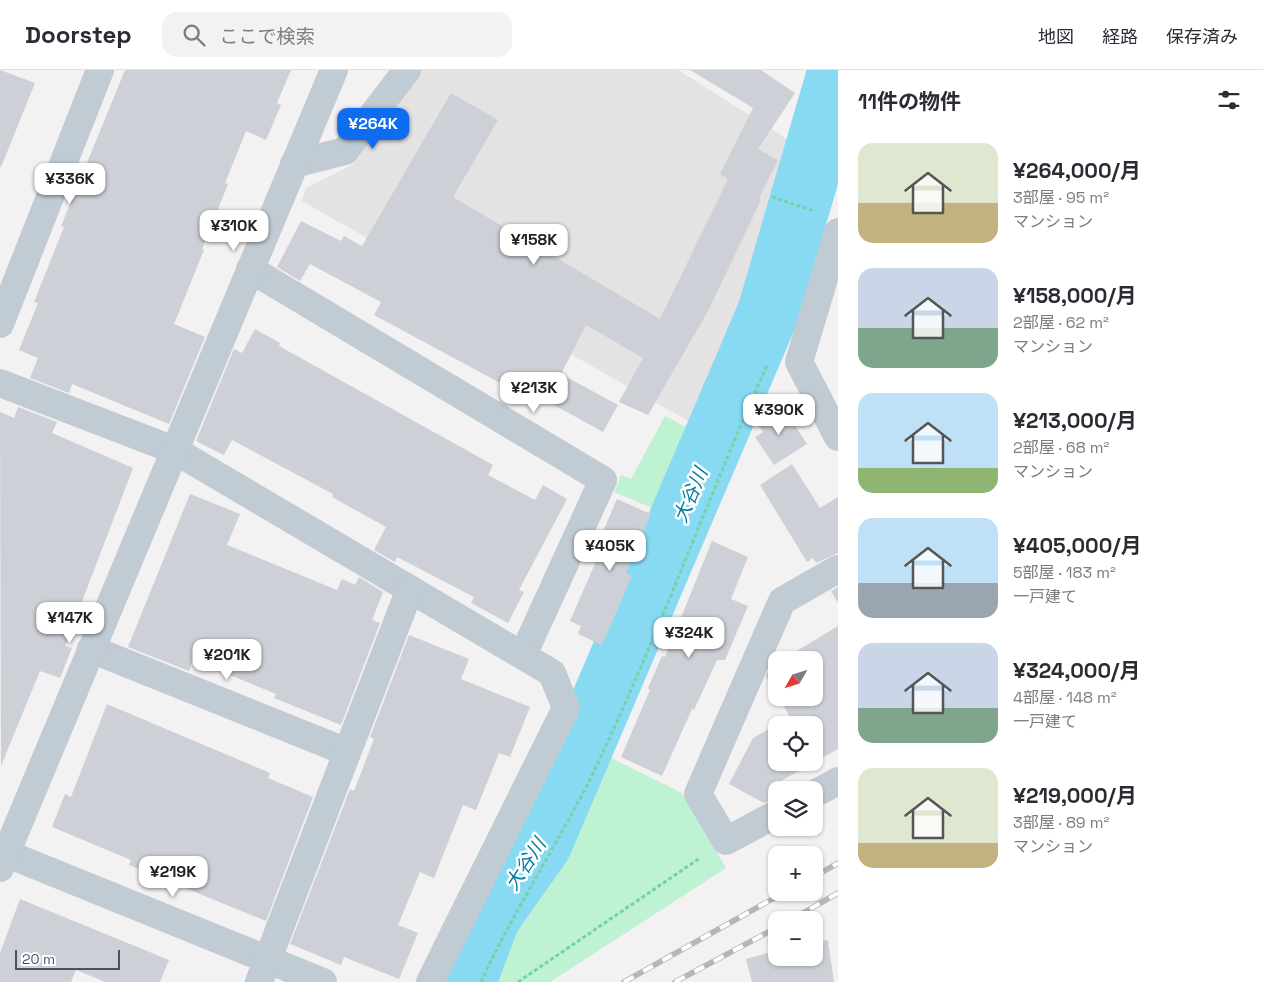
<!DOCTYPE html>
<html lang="ja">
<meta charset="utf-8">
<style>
body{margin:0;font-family:"Space Grotesk","Noto Sans JP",sans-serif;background:#f2f2f3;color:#2b2b33;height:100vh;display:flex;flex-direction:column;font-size:19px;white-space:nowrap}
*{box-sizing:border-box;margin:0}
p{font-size:16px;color:#7c7c81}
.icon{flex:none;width:28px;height:28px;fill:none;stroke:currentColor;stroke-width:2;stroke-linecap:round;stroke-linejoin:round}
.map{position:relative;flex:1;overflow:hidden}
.sheet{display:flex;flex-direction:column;background:#fff;width:425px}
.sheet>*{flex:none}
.needle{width:32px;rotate:231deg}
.controls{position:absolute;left:768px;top:581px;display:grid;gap:10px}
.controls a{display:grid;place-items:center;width:55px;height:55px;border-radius:10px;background:#fff;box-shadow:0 1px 4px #0004;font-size:25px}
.scale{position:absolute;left:15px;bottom:12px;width:105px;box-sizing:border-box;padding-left:5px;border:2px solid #475460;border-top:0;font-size:14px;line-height:18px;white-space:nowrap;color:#475460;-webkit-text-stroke:4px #fff;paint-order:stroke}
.price{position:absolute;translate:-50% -42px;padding:0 11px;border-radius:10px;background:#fff;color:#222;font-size:16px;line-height:32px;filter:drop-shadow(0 1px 2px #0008)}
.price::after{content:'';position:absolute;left:50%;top:30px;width:15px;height:11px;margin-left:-8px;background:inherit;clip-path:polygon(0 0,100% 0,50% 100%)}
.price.active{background:#0e6cf0;color:#fff}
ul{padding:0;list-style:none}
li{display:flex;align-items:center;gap:15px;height:125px;padding:0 20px}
li span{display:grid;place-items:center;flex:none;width:140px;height:100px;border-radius:15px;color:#555}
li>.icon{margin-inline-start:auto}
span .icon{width:60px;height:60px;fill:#fffc;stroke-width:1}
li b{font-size:21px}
h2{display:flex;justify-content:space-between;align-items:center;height:60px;padding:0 20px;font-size:21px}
header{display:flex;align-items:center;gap:30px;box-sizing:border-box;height:70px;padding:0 25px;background:#fff;border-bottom:1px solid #e1e1e2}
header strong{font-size:24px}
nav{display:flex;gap:28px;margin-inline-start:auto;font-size:18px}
.search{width:350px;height:45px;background:#f2f2f3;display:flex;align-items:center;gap:12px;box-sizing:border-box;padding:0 18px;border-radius:15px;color:#7c7c81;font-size:19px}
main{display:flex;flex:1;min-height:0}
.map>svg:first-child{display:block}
.education{fill:#e4e2e3}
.green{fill:#bef2d3}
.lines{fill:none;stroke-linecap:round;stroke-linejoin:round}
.river{stroke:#88daf2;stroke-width:62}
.building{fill:#cdd0d6;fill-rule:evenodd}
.path{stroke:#73d3a6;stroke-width:3;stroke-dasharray:4 2.5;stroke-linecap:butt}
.minor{stroke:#c1cbd3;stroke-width:28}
.rail-casing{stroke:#b3b6bb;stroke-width:5.5}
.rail{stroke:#fff;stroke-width:4;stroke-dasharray:11;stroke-linecap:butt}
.labels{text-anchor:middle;stroke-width:5;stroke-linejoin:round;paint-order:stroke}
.water-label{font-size:19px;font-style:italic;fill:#057b9e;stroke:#fff}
</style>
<header>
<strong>Doorstep</strong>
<div class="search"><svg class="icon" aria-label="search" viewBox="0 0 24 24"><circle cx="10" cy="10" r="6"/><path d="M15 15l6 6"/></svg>ここで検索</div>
<nav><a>地図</a><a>経路</a><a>保存済み</a></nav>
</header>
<main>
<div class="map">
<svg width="838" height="912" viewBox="0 0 838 912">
<rect width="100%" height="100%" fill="#f3f1f1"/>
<!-- education -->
<polygon class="education" points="416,0 678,0 800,77 756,230 704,360 302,131 306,118 352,95"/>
<!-- green -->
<g class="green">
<polygon points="665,346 701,365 664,443 614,422 621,405 631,409"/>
<polygon points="593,679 682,723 726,798 550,912 475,912 498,852 532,801"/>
</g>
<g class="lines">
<!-- river -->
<polyline class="river" points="465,912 490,846 541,774 768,243 838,3"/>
</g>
<!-- building -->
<g class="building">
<polygon points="0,0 35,13 1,97 0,97"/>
<polygon points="125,0 291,0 277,33 281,35 266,70 246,61 225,113 228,114 202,179 204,180 174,254 205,267 169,354 72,314 69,323 30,308 38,288 19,280 38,233 34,232 64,157 61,156"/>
<polygon points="690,0 761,0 795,23 758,79 778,90 759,128 761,130 708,241 648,345 619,332 643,288 586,255 561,304 618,335 603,362 507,309 504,315 374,245 381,232 310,194 300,211 277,197 301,151 341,171 344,166 362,176 451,23 498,50 453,127 660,249 728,109 720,104 753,38"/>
<polygon points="255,259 280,273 279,276 493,395 488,405 535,430 543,415 567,429 519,520 524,522 508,553 471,533 474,527 397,487 395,492 374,480 386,457 332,427 333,424 232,370 224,385 196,371 234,279 242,283"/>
<polygon points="781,335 807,374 774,395 755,367 763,362 756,352"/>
<polygon points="18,337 57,352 52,363 133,398 65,576 72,578 60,608 40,601 1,696 0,342 14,348"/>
<polygon points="792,394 820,438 838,427 838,483 816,493 813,488 807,492 760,415"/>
<polygon points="190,424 240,444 227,475 337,520 342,509 355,515 359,507 383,522 372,550 380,553 341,655 274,628 276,624 193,590 189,601 128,577"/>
<polygon points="617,429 651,444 626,503 632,506 602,575 578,564 581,556 570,551 604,473 599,471"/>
<polygon points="712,471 748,487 731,529 748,536 725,590 717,590 694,640 692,639 662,706 621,687 650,620 648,618 662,586 665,587"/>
<polygon points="838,517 838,533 831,521"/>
<path d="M838,556V679L779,712L770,730L764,733L729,714L753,668L790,647L779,628H814V590H782ZM776,655H814V692H776Z"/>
<polygon points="409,565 469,589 461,609 530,637 510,687 499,683 476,740 463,735 434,808 420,802 398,855 418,863 399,909 344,887 341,895 290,874 350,719 354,721 374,669 370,667"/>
<polygon points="776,593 776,623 766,606 770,597"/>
<polygon points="107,634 270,703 268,708 313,727 266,851 129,795 131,790 52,757 65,724 71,727"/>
<polygon points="20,829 169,890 160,912 105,912 76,900 71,912 0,912 0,883"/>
<polygon points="828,870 834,912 752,912 746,889 776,881 776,888 814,888 814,872"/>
</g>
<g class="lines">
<!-- path -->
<g class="path">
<polyline points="772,127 814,141"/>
<path d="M481,912C517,833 567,761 603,682C662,555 710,423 767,295"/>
<polyline points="518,912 700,788"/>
</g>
<!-- minor -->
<g class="minor">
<polyline points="294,94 345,81 407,0"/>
<polyline points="838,162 799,292 838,367"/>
<polyline points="250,199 603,410 523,585"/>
<polyline points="0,254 100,0"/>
<polyline points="0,313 174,380 552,603 566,638 430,912"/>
<polyline points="91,579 347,682"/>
<polyline points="814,724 838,711"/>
<polyline points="776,744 726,771 698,724 782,531 838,499"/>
<polyline points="0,781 323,912"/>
<polyline points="0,798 334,0"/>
<polyline points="259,912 410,519"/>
</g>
<defs>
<g id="rail">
<polyline points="814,807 838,793"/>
<polyline points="791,850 838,823"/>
<polyline points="624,912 785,822"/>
<polyline points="675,912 776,858"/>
</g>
</defs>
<!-- rail casing -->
<use href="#rail" class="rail-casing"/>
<!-- rail -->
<use href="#rail" class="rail"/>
</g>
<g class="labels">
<!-- water labels -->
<g class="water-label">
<text transform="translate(690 425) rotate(-67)" y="7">大谷川</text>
<text transform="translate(525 794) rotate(-57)" y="7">大谷川</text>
</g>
</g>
</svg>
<div class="controls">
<a><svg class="needle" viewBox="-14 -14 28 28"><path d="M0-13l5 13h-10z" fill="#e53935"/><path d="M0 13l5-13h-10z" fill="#7c7c81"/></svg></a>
<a><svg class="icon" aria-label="locate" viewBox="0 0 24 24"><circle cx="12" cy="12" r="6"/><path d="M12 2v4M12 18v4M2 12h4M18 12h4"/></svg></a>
<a><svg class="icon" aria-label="layers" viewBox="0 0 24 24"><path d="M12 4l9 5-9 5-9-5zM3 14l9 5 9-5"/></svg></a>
<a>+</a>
<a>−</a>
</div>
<div class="scale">20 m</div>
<b class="price active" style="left:373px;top:80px">¥264K</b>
<b class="price" style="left:70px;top:135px">¥336K</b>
<b class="price" style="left:234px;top:182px">¥310K</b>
<b class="price" style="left:534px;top:196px">¥158K</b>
<b class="price" style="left:534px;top:344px">¥213K</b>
<b class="price" style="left:779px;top:366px">¥390K</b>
<b class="price" style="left:610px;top:502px">¥405K</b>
<b class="price" style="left:70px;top:574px">¥147K</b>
<b class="price" style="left:689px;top:589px">¥324K</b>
<b class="price" style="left:227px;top:611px">¥201K</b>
<b class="price" style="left:173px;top:828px">¥219K</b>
</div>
<section class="sheet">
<h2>11件の物件<svg class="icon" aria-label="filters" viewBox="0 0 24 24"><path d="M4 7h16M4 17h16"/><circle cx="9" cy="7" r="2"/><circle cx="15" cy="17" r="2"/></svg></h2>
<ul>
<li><span style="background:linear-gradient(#dfe7d0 60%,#c2b280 0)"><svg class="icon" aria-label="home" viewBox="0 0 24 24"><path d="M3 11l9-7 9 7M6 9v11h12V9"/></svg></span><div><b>¥264,000/月</b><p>3部屋 · 95 m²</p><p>マンション</p></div></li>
<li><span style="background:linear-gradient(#c9d6e8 60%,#7fa58c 0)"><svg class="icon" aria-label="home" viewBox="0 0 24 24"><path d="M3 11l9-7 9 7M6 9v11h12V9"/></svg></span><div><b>¥158,000/月</b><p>2部屋 · 62 m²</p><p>マンション</p></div></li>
<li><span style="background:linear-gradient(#bfe0f5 75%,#8fb573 0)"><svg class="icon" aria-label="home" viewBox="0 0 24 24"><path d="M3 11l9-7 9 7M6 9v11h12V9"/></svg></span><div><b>¥213,000/月</b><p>2部屋 · 68 m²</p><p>マンション</p></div></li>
<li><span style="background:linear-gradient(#bfe0f5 65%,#9aa5b1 0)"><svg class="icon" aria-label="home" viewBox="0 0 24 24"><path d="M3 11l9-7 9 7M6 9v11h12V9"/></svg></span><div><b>¥405,000/月</b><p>5部屋 · 183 m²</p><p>一戸建て</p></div></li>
<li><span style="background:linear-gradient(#c9d6e8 65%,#7fa58c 0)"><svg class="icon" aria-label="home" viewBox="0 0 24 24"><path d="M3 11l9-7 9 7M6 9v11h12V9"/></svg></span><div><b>¥324,000/月</b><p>4部屋 · 148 m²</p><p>一戸建て</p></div></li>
<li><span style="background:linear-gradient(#dfe7d0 75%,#c2b280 0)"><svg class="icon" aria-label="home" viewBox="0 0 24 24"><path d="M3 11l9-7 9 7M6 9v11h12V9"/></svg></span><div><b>¥219,000/月</b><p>3部屋 · 89 m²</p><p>マンション</p></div></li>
</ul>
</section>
</main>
